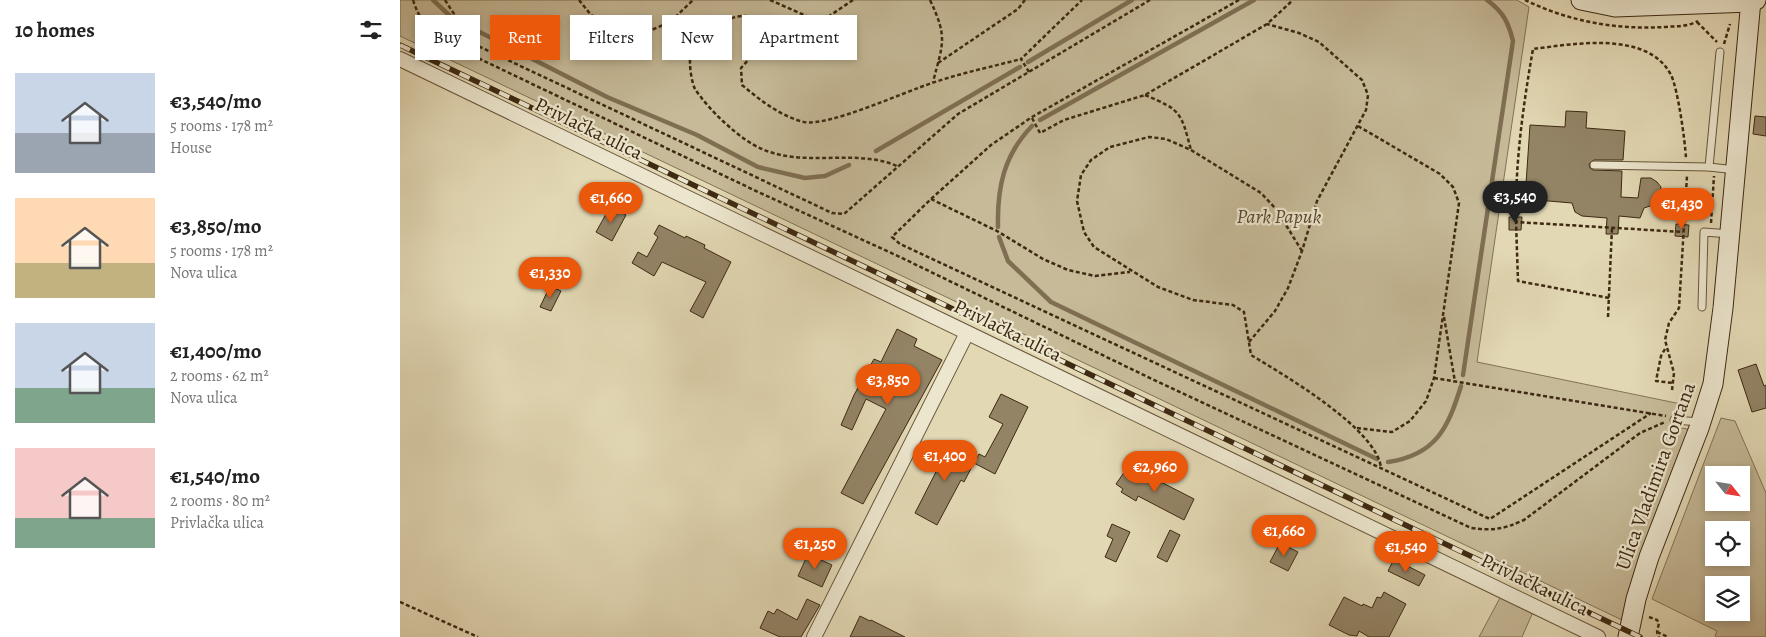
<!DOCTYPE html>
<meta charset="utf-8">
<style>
body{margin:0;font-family:Alegreya,serif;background:#f6f6f6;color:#222;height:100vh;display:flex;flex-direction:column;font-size:19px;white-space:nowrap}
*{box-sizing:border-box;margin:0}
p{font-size:16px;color:#767676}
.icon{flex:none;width:28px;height:28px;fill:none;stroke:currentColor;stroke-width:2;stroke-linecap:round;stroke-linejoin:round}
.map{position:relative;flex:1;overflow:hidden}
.drawer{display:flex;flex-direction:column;background:#fff;width:400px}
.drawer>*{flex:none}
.top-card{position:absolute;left:15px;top:15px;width:475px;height:45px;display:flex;gap:10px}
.needle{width:32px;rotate:120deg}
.controls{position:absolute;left:1305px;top:466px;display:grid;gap:10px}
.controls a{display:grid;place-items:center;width:45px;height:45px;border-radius:0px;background:#fff;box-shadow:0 2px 8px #0003;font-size:25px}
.price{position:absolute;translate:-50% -42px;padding:0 11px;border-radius:18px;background:#ea580c;color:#fff;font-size:16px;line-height:32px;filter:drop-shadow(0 1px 2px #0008)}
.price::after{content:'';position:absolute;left:50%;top:30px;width:15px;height:11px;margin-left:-8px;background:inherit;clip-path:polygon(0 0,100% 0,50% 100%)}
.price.selected{background:#222;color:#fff}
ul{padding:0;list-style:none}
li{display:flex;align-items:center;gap:15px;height:125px;padding:0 15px}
li span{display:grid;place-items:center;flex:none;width:140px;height:100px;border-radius:0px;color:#555}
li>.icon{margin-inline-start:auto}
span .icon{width:60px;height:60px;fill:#fffc;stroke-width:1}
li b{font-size:21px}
h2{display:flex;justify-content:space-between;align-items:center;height:60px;padding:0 15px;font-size:21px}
.pill{padding:0 18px;border-radius:0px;background:#fff;box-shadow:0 2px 8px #0003;font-size:18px;line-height:45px}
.pill.selected{background:#ea580c;color:#fff}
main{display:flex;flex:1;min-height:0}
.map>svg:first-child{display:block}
.green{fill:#c6ba98;stroke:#827255;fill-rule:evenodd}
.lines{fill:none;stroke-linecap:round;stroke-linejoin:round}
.stream{stroke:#7f6e52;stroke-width:4.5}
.building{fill:#938466;stroke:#3e2912}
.lane-casing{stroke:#67553a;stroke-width:9}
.street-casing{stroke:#67553a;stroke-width:16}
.secondary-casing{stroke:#3e2912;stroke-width:21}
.path{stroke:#3e2912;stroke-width:2.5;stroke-dasharray:4 2.5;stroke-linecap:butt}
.lane{stroke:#ece6ce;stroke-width:7}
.street{stroke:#ece6ce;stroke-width:14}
.secondary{stroke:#ece6ce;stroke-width:19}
.rail-casing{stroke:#3e2912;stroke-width:5.5}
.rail{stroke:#ece6ce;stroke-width:4;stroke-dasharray:11;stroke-linecap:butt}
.labels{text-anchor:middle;stroke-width:4.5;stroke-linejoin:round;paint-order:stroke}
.street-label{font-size:20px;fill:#3e2912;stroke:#ece6ce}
.park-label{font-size:20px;font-style:italic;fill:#59462d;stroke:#ece6ce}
</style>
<main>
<section class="drawer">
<h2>10 homes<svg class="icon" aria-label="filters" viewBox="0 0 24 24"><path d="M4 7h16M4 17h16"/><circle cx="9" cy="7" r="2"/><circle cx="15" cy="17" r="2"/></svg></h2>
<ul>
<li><span style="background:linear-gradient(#c9d6e8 60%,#9aa5b1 0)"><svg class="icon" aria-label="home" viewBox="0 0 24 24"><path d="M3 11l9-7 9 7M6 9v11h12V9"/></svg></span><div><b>€3,540/mo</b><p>5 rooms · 178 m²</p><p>House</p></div></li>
<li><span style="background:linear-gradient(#ffd9b3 65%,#c2b280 0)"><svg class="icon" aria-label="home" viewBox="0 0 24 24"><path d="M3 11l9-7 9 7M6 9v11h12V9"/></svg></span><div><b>€3,850/mo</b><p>5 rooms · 178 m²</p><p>Nova ulica</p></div></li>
<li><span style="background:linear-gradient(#c9d6e8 65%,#7fa58c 0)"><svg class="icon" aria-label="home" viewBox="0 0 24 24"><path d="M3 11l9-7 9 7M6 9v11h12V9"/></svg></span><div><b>€1,400/mo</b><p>2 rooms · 62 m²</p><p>Nova ulica</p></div></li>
<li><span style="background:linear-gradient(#f6c9c9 70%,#7fa58c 0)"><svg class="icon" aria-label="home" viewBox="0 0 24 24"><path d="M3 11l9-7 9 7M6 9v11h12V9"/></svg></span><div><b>€1,540/mo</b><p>2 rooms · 80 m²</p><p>Privlačka ulica</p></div></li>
</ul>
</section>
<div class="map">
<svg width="1366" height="637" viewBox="0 0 1366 637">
<rect width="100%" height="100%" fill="#e2d8b4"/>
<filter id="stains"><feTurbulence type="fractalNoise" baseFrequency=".004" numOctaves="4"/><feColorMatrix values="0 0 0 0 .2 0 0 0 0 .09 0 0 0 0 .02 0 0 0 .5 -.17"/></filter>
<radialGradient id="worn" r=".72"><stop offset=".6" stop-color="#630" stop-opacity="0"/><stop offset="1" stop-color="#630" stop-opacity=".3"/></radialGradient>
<!-- green -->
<g class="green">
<polygon points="0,0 1117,0 1129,7 1077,362 1281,404 1273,426 1292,430 1222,620 0,36"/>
<path d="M1321,418L1335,421L1366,493V637H1317L1315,636L1317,631L1252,599ZM1314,475H1341V502H1314ZM1314,530H1341V558H1314ZM1314,585H1341V612H1314Z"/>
<polygon points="1101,596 1133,612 1122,637 1079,637"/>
</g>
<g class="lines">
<!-- stream -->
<g class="stream">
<polyline points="33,0 49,15"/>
<polyline points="56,20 207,97 297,135 358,167 405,178 425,176 449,165"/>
<polyline points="628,62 732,0"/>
<polyline points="640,120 854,0"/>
<polyline points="476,151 620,67"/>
<path d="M598,227C597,187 604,155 632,126"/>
<polyline points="599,237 608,261 651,302 977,459"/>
<path d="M1063,375L1113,41C1108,21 1103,12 1087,0"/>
<path d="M988,462C1036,455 1048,428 1061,386"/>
</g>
</g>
<!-- building -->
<g class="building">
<polygon points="1166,111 1187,112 1186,128 1225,131 1223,160 1194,160 1189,164 1190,168 1193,170 1222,171 1221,197 1238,198 1241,178 1251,178 1257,182 1261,187 1260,199 1256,204 1244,208 1240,218 1219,216 1218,234 1206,234 1207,218 1182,216 1175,212 1172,203 1125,199 1130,125 1165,127"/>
<polygon points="1355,116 1366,117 1366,136 1353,134"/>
<polygon points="210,207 226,215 212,241 196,232"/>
<polygon points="1109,217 1122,217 1121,230 1109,230"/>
<polygon points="1276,224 1289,225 1288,237 1275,236"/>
<polygon points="259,225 285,238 286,236 305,245 304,248 331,262 303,318 290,311 306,282 262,262 254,276 232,263 238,252 247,257 258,237 254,234"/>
<polygon points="150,286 161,291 151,311 140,307"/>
<polygon points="497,329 517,339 514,346 542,360 463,504 441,493 486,409 466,399 452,430 441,425 454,395 474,359 481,362"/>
<polygon points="1356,364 1364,386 1366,385 1366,408 1352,412 1338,370"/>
<polygon points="601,394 628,407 595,474 574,463 579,454 585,457 603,424 589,417"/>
<polygon points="546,442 577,457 564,482 561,480 537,525 515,513 538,468 534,466"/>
<polygon points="732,467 758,483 759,481 794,499 784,520 738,496 736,501 721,492 723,489 716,484 725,471 728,473"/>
<polygon points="712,524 730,532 716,562 705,557 713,539 707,536"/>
<polygon points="770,530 780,535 767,562 757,557"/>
<polygon points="880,543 898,552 888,571 870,562"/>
<polygon points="408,554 432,565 422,587 398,576"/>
<polygon points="994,559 1025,575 1019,586 988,571"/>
<polygon points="984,592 1006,604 989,637 969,637 959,631 957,636 949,635 929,625 944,597 962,606 963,604 972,608 977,597 981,598"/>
<polygon points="407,599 420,605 401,637 380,637 360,628 368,611 374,614 377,609 397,620"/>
<polygon points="460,616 470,621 471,620 505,637 450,637"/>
</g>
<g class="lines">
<defs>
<g id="lane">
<polyline points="1320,52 1309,167 1336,170"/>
<polyline points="1194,165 1309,167"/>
<polyline points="1302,307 1304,232 1330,234"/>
<polyline points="1274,420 1300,422"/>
</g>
<g id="street">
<polyline points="0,59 1198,637"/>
<polyline points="414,637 567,333"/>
</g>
<g id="secondary">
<polyline points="1181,0 1215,7 1351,2 1356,0"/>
<polyline points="1228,637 1236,599 1249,557 1299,428 1313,384 1323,308 1351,0"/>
</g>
</defs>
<!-- lane casing -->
<use href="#lane" class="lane-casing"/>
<!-- street casing -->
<use href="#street" class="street-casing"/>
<!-- secondary casing -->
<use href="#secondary" class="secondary-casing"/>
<!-- path -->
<g class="path">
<path d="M13,0C24,36 49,43 80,59L356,191L500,257L752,379L1071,528C1093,531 1104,529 1124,520L1240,433L1265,422"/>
<polyline points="45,0 54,14 51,28 59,37 432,213 444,214 558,114 750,0"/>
<polyline points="179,0 191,15 217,27 247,32 270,22 293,0"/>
<polyline points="370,0 420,22"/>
<path d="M453,0L395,39L371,52L351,57L341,68L342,85C360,100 380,116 404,122C428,127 504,92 532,83C561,73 591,67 621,59"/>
<path d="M530,0C548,38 543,43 533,82"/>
<polyline points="839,0 632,117 591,145 531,199 492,237 500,244 1090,519 1251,413"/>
<path d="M1125,0C1168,21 1216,30 1264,27C1276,26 1287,27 1298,21"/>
<polyline points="1297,22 1317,42"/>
<path d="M395,38C380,30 364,19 346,16C336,15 319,22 311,29C302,36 289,50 290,63C290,70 292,83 295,89C308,109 340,140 362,149C405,168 456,148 497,166"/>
<polyline points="1324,44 1330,24"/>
<polyline points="538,63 618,9 625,0"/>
<polyline points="629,72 621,59 682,0"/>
<path d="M745,95C781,110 781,112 791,150"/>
<polyline points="632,118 640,133 664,120 745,95 867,24 893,0"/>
<polyline points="531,199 597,231 643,259 668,270 695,276 730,272"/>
<path d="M1116,222C1115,164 1123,106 1133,49C1173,44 1248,30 1271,75C1278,89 1285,141 1286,158"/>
<polyline points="1311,223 1314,176"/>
<path d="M902,251L876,209L861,193L791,150L766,139L749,137L710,147L691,160L681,175L677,201L684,232L694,247L758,287L793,300L833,305L844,312L851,355C884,375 977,429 981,468"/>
<polyline points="1209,298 1118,281 1116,222 1283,232"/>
<polyline points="1044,317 1055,382"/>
<polyline points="1208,317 1212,228"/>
<polyline points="849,342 875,311 888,288 902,251 917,201 966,110 968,95 962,80 919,42 899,33 867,24"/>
<polyline points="1265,349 1261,356 1256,381 1273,383"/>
<polyline points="1034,378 1266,416"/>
<polyline points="1272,390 1274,373 1265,340 1269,323 1279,308 1287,176"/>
<polyline points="957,428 992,432 1010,421 1026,401 1034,378 1059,203 1053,187 1040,174 958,126"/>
<polyline points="0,602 78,637"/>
<polyline points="1249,617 1257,620 1259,623 1257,632 1259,637"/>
<polyline points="1257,632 1268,637"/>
</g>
<!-- lane -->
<use href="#lane" class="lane"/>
<!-- street -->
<use href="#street" class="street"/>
<!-- secondary -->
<use href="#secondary" class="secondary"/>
<defs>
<polyline id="rail" points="0,45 1240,637"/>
</defs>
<!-- rail casing -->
<use href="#rail" class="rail-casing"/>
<!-- rail -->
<use href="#rail" class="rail"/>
</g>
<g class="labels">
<!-- street labels -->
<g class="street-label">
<text transform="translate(189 128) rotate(26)" y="7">Privlačka ulica</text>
<text transform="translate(608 330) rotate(26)" y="7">Privlačka ulica</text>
<text transform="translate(1255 476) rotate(-70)" y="7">Ulica Vladimira Gortana</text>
<text transform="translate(1135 584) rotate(26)" y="7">Privlačka ulica</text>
</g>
<!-- park labels -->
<g class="park-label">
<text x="879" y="223">Park Papuk</text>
</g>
</g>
<rect width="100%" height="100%" filter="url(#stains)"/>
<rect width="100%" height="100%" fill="url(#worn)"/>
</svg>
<div class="controls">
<a><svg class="needle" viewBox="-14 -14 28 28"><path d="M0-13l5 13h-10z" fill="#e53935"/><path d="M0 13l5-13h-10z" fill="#767676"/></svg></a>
<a><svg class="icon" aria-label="locate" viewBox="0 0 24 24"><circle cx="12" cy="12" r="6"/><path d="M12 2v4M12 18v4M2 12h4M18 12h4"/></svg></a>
<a><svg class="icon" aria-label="layers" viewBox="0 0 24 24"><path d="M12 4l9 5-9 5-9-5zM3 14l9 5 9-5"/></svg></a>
</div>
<b class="price selected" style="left:1115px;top:223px">€3,540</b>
<b class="price" style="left:211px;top:224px">€1,660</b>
<b class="price" style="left:1282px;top:230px">€1,430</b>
<b class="price" style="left:150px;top:299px">€1,330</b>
<b class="price" style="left:488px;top:406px">€3,850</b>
<b class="price" style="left:545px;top:482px">€1,400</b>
<b class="price" style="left:755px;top:493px">€2,960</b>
<b class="price" style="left:884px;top:557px">€1,660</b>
<b class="price" style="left:415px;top:570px">€1,250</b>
<b class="price" style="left:1006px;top:573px">€1,540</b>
<div class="top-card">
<a class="pill">Buy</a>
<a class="pill selected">Rent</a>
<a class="pill">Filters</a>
<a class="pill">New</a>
<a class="pill">Apartment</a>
</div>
</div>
</main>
